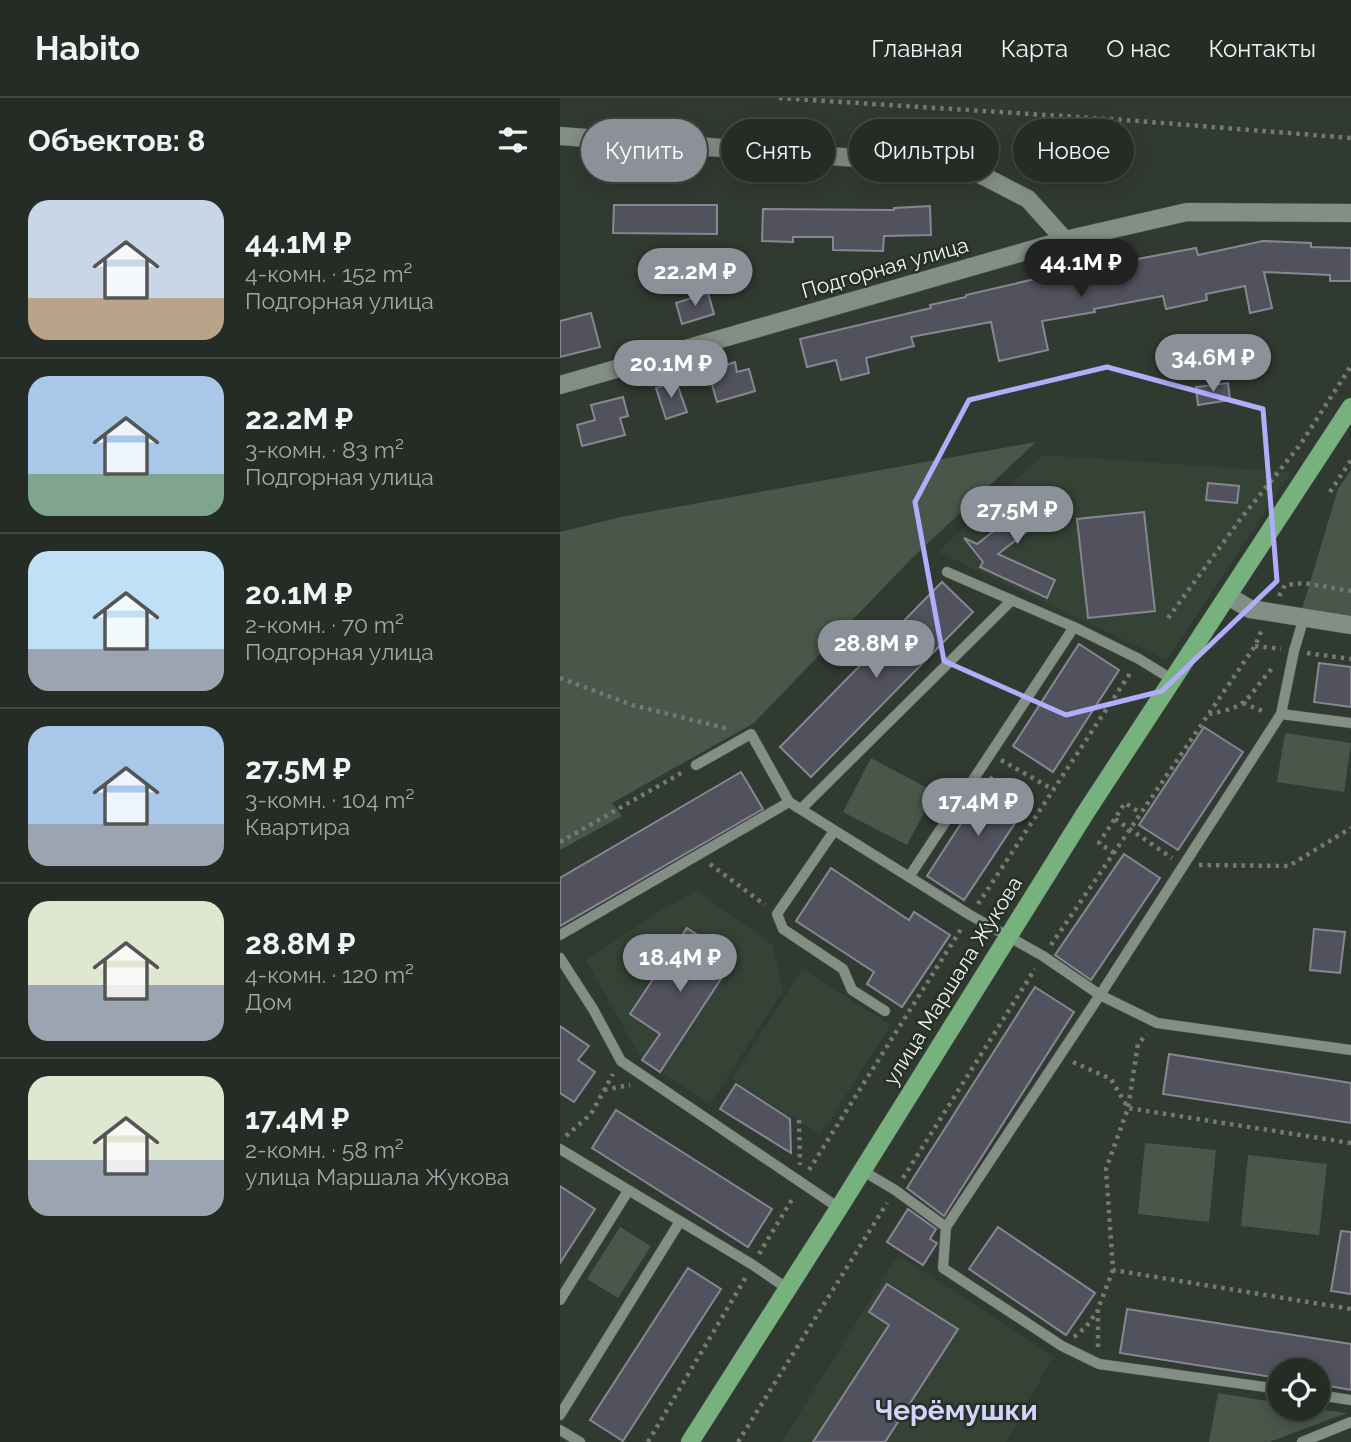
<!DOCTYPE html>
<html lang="ru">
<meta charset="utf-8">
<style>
body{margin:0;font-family:Raleway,sans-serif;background:#2d342d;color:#f1f3f6;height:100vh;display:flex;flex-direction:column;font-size:26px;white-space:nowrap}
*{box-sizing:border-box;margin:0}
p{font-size:23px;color:#a3a7a7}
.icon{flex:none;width:38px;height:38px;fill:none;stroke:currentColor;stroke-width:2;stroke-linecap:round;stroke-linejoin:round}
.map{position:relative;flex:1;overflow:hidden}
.sheet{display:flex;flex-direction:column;background:#252c25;width:560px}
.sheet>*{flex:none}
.guide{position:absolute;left:21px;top:21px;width:665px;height:63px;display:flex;gap:14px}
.controls{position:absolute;left:707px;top:1260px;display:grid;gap:14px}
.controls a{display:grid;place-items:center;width:63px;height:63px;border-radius:50%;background:#252c25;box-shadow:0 4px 18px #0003,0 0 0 2px #424842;font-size:35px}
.price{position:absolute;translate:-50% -60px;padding:0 16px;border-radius:24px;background:#8c9099;color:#fff;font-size:23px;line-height:46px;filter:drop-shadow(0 2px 4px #0008)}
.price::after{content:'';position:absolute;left:50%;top:42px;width:21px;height:16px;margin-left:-10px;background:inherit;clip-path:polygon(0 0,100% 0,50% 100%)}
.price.on{background:#222;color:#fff}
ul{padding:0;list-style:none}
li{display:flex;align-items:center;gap:21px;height:175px;padding:0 28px}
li+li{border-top:2px solid #424842}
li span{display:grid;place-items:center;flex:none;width:196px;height:140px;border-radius:21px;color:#555}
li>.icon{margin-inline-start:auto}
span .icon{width:84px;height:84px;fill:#fffc;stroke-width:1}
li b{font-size:30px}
h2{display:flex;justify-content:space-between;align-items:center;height:84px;padding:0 28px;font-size:30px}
.tag{padding:0 24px;border-radius:32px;background:#252c25;box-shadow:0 4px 18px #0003,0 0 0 2px #424842;font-size:24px;line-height:63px}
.tag.on{background:#8c9099;color:#fff}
header{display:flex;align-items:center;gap:42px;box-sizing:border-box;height:98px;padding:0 35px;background:#252c25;border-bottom:2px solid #424842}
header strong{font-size:33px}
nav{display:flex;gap:38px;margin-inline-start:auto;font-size:24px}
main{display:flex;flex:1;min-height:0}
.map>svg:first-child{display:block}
.built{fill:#344335}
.green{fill:#49574a}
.building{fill:#52525e;stroke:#878794;stroke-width:2}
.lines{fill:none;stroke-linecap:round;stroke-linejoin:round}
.service-casing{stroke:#505851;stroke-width:11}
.minor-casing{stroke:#505851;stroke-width:19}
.tertiary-casing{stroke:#505851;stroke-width:19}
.primary-casing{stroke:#505851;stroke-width:19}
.path{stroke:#727a72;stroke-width:4.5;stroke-dasharray:3.5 5;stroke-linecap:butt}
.service{stroke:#838e84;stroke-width:10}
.minor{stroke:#838e84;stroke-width:18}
.tertiary{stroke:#838e84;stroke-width:18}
.primary{stroke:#76b17e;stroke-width:18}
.marked{fill:none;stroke:#b1adfa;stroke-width:5;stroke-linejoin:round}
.labels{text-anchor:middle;stroke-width:5;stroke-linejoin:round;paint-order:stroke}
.street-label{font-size:21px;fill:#eef4ef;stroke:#273027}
.district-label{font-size:28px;font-weight:bold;fill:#d3d3fe;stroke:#273027}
</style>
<header>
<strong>Habito</strong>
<nav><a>Главная</a><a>Карта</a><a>О нас</a><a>Контакты</a></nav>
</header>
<main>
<section class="sheet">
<h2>Объектов: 8<svg class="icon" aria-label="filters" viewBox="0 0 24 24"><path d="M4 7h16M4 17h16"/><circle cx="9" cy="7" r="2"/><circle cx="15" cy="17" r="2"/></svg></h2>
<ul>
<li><span style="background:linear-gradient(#c9d6e8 70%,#b9a48a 0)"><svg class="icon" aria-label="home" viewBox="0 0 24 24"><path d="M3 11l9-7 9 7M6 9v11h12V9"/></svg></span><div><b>44.1M ₽</b><p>4-комн. · 152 m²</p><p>Подгорная улица</p></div></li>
<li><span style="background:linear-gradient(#a9c7e8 70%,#7fa58c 0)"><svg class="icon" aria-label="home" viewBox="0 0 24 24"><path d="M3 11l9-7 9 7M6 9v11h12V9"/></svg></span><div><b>22.2M ₽</b><p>3-комн. · 83 m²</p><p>Подгорная улица</p></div></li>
<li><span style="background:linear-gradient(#bfe0f5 70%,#9aa5b1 0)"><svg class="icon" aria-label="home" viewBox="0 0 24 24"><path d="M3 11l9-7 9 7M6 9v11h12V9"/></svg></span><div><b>20.1M ₽</b><p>2-комн. · 70 m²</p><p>Подгорная улица</p></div></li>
<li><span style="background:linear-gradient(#a9c7e8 70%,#9aa5b1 0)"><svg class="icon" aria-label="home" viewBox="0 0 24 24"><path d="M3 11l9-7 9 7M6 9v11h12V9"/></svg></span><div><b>27.5M ₽</b><p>3-комн. · 104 m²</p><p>Квартира</p></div></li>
<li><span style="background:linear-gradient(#dfe7d0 60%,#9aa5b1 0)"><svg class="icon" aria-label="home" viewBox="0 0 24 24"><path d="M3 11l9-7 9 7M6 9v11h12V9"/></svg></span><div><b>28.8M ₽</b><p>4-комн. · 120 m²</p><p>Дом</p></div></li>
<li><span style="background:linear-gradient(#dfe7d0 60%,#9aa5b1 0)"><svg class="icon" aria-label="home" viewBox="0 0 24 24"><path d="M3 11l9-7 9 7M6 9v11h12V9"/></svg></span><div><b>17.4M ₽</b><p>2-комн. · 58 m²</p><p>улица Маршала Жукова</p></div></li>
</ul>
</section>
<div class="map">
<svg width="791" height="1344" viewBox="0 0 791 1344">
<rect width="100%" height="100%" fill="#313a31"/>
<!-- built -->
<g class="built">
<polygon points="483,357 731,374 607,562 378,454"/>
<polygon points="137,793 213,847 223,893 150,1006 82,962 26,862 102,812"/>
<polygon points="242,871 331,927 260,1037 172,981"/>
<polygon points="338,1157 493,1258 451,1336 446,1344 222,1344"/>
</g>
<!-- green -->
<g class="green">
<polygon points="476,344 352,460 194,625 52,705 62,718 0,752 0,434 61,419"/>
<polygon points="791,372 791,518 742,511 778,391"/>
<polygon points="725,635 791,645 784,694 717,684"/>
<polygon points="311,660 375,694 347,747 283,714"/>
<polygon points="585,1045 656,1052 649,1124 578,1116"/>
<polygon points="688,1057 767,1066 759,1137 681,1128"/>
<polygon points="60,1129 91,1148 58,1200 27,1181"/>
<polygon points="658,1295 719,1305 719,1311 757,1311 787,1315 709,1344 649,1344"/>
</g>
<!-- building -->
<g class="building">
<polygon points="54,107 157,107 157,136 53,135"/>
<polygon points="370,108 371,137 324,138 323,153 273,152 273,139 233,139 233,144 202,143 203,111 334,112 334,110"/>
<polygon points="703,143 751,145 751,149 791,150 791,183 770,183 770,177 704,174 712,210 690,215 685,188 646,196 647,202 606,211 603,198 534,211 535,214 482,223 488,252 439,263 431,224 351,239 354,248 306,260 309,275 281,282 276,262 247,269 240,241 371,210 370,207 406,199 406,197 492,177 636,150 638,157"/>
<polygon points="148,195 154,216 122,226 116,205"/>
<polygon points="31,215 40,249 0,259 0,223"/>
<polygon points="175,264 177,274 189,271 195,293 157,304 148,273"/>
<polygon points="116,283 127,314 106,321 96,290"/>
<polygon points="668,285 670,302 638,307 636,289"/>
<polygon points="63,299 68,318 60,320 65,337 22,348 17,327 35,322 31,307"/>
<polygon points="648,385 679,388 677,405 646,402"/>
<polygon points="488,391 501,407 438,456 495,482 487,500 420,469 423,464 404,440 417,446"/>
<polygon points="584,414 595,513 528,520 517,421"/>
<polygon points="382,484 413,514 251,679 220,649"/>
<polygon points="519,546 559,572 493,674 453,648"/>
<polygon points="759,565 791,569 791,609 754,604"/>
<polygon points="644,629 683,654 618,752 579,727"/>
<polygon points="181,674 203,711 0,828 0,780"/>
<polygon points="431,679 469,704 404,802 367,778"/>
<polygon points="564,756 600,780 531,882 495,857"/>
<polygon points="271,770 349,822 354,814 390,837 342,909 307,886 314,874 236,823"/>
<polygon points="127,830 174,861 100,974 82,962 100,936 70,916"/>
<polygon points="754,831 785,834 780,875 750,872"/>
<polygon points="475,889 514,914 384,1118 347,1090"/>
<polygon points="0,928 29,948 18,962 35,974 14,1004 0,995"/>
<polygon points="609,956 791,985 791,1025 603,996"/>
<polygon points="176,986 230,1021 231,1055 160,1011"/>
<polygon points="56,1012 212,1111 188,1149 32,1050"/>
<polygon points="0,1088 35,1111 0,1165"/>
<polygon points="348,1111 376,1131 370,1141 377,1145 363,1167 327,1144"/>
<polygon points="438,1129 535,1195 506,1237 409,1171"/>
<polygon points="781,1133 791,1134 791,1196 771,1193"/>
<polygon points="128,1170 161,1191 63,1343 30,1322"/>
<polygon points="327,1186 398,1231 325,1344 253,1344 329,1227 309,1214"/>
<polygon points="567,1211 791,1246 791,1292 758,1286 758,1272 719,1272 719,1280 560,1255"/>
</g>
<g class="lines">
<defs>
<g id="service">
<polyline points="387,474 514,529"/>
<polyline points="721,616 734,553 744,519"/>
<polyline points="136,667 191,636 229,704"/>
<polyline points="241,711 452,502"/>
<polyline points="274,733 217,816 223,831 283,871 292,892 325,913"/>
<polyline points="349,779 514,529 579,561 613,582"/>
<polyline points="0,837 229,704 410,817 483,858 540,897 721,616 791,625"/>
<polyline points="0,860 33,911 61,963 279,1110"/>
<polyline points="0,1051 193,1167 228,1191"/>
<polyline points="303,1073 335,1092 386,1129 540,897 597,925 791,952"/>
<polyline points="386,1129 383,1170 502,1248 539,1266 719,1291"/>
<polyline points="0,1202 68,1093"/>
<polyline points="758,1297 791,1302"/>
<polyline points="0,1317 119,1125"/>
<polyline points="0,1332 20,1344"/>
<polyline points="742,1344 791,1324"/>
</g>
<g id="minor">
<polyline points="0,38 404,68 468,101 505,142"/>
<polyline points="0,287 505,142 627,114 791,115"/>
</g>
<polyline id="tertiary" points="668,498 690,511 791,527"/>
<polyline id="primary" points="130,1344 279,1110 526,714 791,309"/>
</defs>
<!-- service casing -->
<use href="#service" class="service-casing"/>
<!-- minor casing -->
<use href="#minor" class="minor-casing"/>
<!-- tertiary casing -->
<use href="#tertiary" class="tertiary-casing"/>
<!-- primary casing -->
<use href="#primary" class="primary-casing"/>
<!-- path -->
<g class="path">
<polyline points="219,0 565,22 791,40"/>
<polyline points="770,394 791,362"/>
<polyline points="719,498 725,487 744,485 791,493"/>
<polyline points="608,520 682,419 740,347 791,268"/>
<polyline points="695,548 721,551"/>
<polyline points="747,555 791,561"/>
<polyline points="0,580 72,607 169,631"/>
<polyline points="683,605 705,614"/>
<path d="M649,616C659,614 672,612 681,606C693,598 703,578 715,568"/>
<polyline points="441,662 492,691"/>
<polyline points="555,721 612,760"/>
<polyline points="0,744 123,674"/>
<polyline points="554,755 539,745 565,705 581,715"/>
<polyline points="150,766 205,807"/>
<polyline points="639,767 729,768 791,730"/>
<polyline points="418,806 571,574"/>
<polyline points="491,847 695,548 702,531"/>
<polyline points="513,964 551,981 568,1010 578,946 587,936"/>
<polyline points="44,992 70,987"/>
<polyline points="239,1022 240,1067"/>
<polyline points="6,1038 31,1016 53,976"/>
<polyline points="791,1045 568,1010 546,1071 553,1172 791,1211"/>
<polyline points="249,1072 403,828"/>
<polyline points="343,1080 475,871"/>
<polyline points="199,1156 234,1098"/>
<polyline points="514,1239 526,1229 538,1212"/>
<polyline points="538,1249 538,1211 553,1172"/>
<polyline points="88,1344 186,1179"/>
<polyline points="178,1344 327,1105"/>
</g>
<!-- service -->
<use href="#service" class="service"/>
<!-- minor -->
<use href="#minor" class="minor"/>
<!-- tertiary -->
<use href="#tertiary" class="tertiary"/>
<!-- primary -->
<use href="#primary" class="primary"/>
</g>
<!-- marked area -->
<path class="marked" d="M547,269L703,311L717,483L602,593L506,617L384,563L355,404L409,302Z"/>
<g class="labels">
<!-- street labels -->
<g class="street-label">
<text transform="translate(325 170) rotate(-16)" y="7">Подгорная улица</text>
<text transform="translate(393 883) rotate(-58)" y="7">улица Маршала Жукова</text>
</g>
<!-- district labels -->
<g class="district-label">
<text x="396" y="1322">Черёмушки</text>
</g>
</g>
</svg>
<div class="controls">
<a><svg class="icon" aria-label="locate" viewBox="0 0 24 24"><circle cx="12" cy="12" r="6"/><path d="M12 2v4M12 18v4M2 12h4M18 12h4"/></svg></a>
</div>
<b class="price on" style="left:521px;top:201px">44.1M ₽</b>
<b class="price" style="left:135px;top:210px">22.2M ₽</b>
<b class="price" style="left:653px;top:296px">34.6M ₽</b>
<b class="price" style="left:111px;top:302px">20.1M ₽</b>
<b class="price" style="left:457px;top:448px">27.5M ₽</b>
<b class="price" style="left:316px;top:582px">28.8M ₽</b>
<b class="price" style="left:418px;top:740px">17.4M ₽</b>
<b class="price" style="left:120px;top:896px">18.4M ₽</b>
<div class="guide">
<a class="tag on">Купить</a>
<a class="tag">Снять</a>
<a class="tag">Фильтры</a>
<a class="tag">Новое</a>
</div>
</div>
</main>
